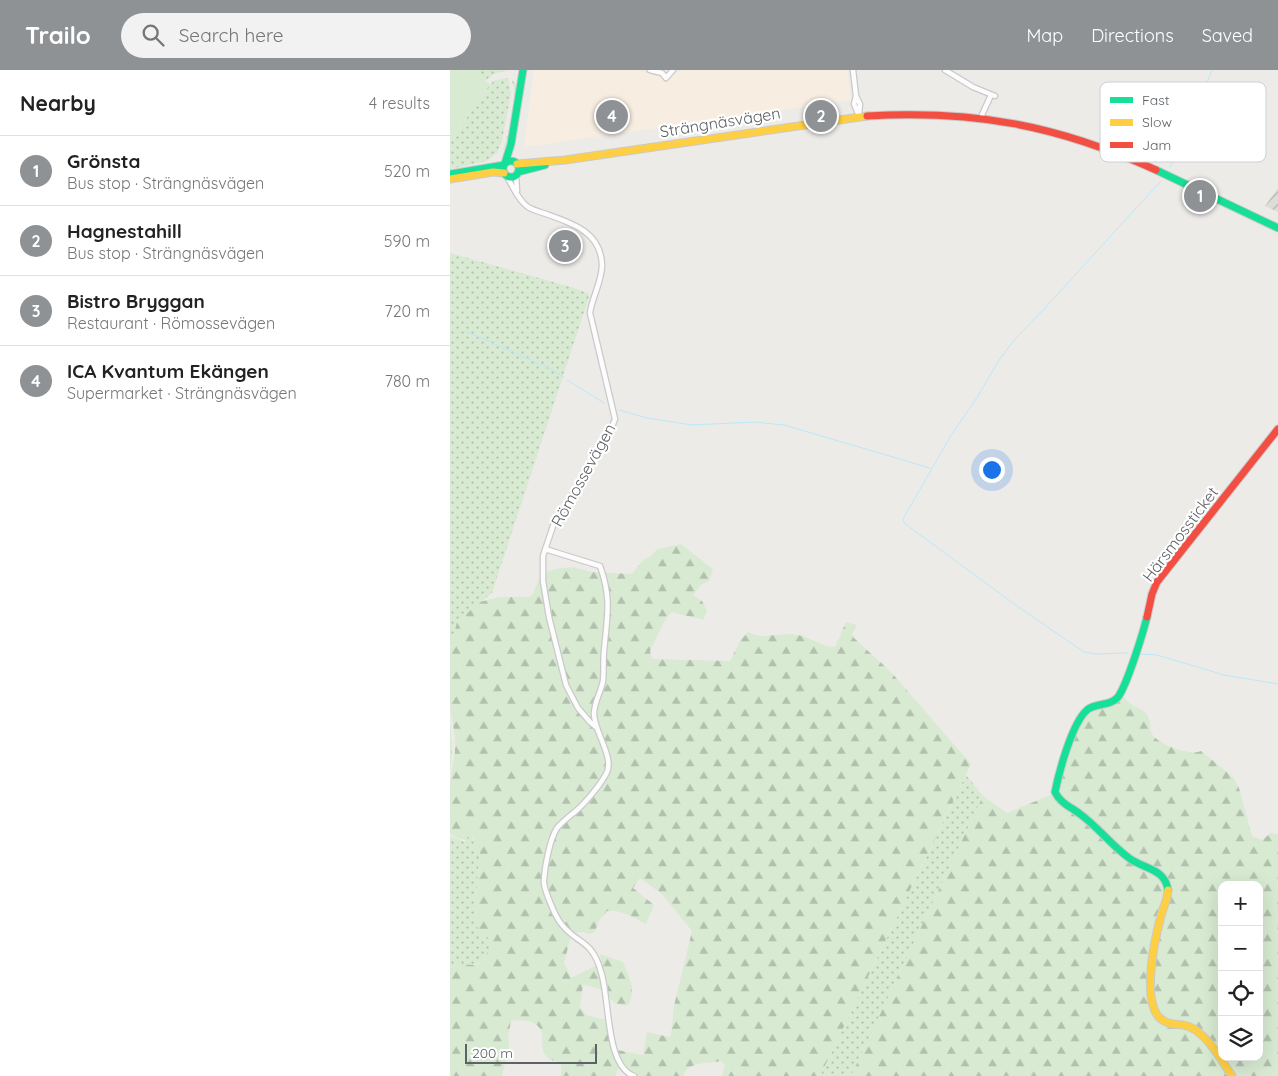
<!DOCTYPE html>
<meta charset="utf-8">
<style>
:root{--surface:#fff;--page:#f2f2f2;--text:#222;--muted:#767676;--line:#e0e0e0;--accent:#8f9294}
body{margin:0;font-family:Quicksand,sans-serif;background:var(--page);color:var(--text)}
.controls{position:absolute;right:15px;bottom:15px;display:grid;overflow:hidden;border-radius:10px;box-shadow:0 5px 20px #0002}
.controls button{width:45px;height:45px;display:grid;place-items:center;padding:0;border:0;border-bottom:1px solid var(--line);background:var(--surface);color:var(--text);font:25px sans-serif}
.scale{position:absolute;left:15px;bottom:12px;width:132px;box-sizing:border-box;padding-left:5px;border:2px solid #5d6266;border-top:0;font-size:14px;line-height:18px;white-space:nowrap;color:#5d6266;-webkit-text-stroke:4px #fff;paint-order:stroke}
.you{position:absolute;left:541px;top:399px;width:18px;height:18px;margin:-12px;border:4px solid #fff;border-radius:50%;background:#1a73e8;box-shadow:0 0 0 8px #1a73e833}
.badge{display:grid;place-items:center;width:32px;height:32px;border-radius:50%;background:var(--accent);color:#fff;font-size:16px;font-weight:700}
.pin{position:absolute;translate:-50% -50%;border:2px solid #fff;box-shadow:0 1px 5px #0006}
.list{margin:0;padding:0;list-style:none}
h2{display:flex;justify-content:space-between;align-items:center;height:65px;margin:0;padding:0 20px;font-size:21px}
h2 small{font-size:16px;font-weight:400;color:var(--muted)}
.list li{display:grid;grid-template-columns:32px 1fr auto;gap:15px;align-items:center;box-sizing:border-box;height:70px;padding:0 20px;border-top:1px solid var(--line)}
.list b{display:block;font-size:19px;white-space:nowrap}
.list p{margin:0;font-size:16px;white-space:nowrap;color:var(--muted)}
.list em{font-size:16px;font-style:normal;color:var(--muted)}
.icon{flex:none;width:28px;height:28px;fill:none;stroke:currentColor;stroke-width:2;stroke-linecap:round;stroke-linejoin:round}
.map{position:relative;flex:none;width:828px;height:1006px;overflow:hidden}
header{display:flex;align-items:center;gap:30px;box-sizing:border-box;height:70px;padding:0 25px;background:var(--accent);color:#fff}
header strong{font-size:24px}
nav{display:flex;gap:28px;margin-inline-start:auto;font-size:18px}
.search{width:350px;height:45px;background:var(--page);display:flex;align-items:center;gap:12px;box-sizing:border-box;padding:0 18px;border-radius:28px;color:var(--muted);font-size:19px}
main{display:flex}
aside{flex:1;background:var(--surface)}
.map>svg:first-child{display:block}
.commercial{fill:#f7eee1}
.industrial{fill:url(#industrial-furrows)}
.grass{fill:url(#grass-dots)}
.forest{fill:url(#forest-firs);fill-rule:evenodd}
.park{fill:#d8ead2}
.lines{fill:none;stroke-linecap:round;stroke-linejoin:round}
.stream{stroke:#bbe8f8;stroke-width:1}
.street-casing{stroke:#c9c9c9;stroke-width:7}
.fast-casing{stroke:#c9caca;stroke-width:9}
.slow-casing{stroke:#c9caca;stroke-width:9}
.jam-casing{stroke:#c9caca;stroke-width:9}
.street{stroke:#fcfcfc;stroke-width:4.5}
.fast{stroke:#16e098;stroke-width:7}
.slow{stroke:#ffcf43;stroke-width:7}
.jam{stroke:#f24e42;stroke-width:7}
.labels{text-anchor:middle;stroke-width:4.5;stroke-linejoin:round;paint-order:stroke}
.street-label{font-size:16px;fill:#5d6266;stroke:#fff}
.key{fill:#fff;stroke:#ced0d1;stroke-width:1}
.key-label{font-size:14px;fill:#5d6266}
</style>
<header>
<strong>Trailo</strong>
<div class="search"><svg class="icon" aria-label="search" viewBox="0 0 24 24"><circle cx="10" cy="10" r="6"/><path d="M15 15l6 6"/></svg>Search here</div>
<nav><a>Map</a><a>Directions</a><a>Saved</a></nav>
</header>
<main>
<aside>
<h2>Nearby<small>4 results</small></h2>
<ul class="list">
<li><span class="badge">1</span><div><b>Grönsta</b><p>Bus stop · Strängnäsvägen</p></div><em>520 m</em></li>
<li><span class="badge">2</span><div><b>Hagnestahill</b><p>Bus stop · Strängnäsvägen</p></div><em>590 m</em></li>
<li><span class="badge">3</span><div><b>Bistro Bryggan</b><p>Restaurant · Römossevägen</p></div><em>720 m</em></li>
<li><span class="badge">4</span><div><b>ICA Kvantum Ekängen</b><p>Supermarket · Strängnäsvägen</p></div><em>780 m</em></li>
</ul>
</aside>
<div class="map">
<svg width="828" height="1006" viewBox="0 0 828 1006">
<defs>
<pattern id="industrial-furrows" width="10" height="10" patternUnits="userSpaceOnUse" patternTransform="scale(1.25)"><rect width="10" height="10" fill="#dedcd9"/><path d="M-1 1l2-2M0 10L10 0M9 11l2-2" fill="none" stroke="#b7b6b4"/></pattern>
<pattern id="grass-dots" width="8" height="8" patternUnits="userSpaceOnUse" patternTransform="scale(1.25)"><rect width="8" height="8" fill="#d8ead2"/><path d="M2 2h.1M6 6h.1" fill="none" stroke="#b2c1ae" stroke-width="1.8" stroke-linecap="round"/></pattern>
<pattern id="forest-firs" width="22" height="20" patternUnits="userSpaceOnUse" patternTransform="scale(1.25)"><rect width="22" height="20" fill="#d8ead2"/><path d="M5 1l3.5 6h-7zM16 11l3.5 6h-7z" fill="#b2c1ae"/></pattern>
</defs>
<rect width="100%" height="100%" fill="#edebe8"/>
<path class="commercial" d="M84,0H185L205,5L238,0H397L401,30L74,77Z"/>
<path class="industrial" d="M828,118V142L815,136Z"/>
<path class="grass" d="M26,0H59L44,4L35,11L26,5Z
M58,8L61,23L52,71L47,83L37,91L0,99V72L40,14L45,10Z
M62,9L67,15L57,80H53C58,63 65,38 64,21C64,17 62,13 62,9Z
M0,183L121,217L138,223L139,227L42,523L7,552L0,579Z
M0,649L2,681L0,703Z
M516,705L533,726L401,1006H370Z
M19,764L23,766L24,776L30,782C29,796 22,854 30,863C33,865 38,867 40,869L42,873C34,889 36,894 17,895C11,895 6,895 0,894V766L15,772Z"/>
<path class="forest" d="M231,474L263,499L259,511L251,515L243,525L252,531L257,541L253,550C243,546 233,546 222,542L216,548L200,581L202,589L280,591L290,571L298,562C314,571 330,561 348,565C361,567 371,577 385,577L396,552L407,555L402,564L404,568L441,602L521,694L370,1006H272L275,995L271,991C258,994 238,991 233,1006H178L169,999L167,1000L166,1006H111V993C104,991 98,990 94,983C91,978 93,969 92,963C89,950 71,949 61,951L58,966L59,977L52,1006H0V894L27,895L33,891L42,873L40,869C38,867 33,865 30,863C22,854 29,796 30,782L24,776V766L19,764L16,770L10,769L0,764V711L5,681V666L0,638V579L7,552L30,532L49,527H79L83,524L89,509L98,501L111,498L123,497L142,502L182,504L193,490L201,486L207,479ZM190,808L212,824L242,861L224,936L221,966L219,967L197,962L193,985L162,979L157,950L136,945L130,937L133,914L149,919L155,923L146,893L145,896L121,908L114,893L120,870L125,863L133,862L139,864L145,862L148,852L157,841C170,839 185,848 196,854L204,835L183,818Z
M670,625C676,627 677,632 682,635C689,639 697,640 699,649C701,654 699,660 702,664C709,675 740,686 751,681L783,707L789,718L802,766L812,770L821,763L828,764V1006H784L746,960L721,953L707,943L700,915L716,832L717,810L686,793L608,725L606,720L632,646ZM772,815H809V987H772Z
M603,724L630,746L679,792L710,806L716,817L697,921L715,955C720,957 728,955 734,957C755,965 767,989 780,1006H401L533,726L557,743Z
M150,884L173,892C179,907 187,921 178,935C172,936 163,934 160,928C158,925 158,919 158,916C155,905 151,895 150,884Z"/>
<path class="park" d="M0,0H26V5L40,14L0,72Z"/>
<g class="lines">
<path class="stream" d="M720,97L730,81L762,0
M15,261L99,298L114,307
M117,310L154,333
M169,340L197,348L242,355L304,352L334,355L480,398
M678,583L646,584L634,582L567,536L454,453L453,449L500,367L528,326L549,290L565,269L594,239L711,111
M688,584L707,585L774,605L828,614"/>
<g class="street-casing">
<path id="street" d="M200,0L212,3L216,8L223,0
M403,0L406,26L404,34L409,46
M495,0L523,17L545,26
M406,26L410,34L409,44
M531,47L541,25
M56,105C62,115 68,130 78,137C83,140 90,142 96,144C122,153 151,162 152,195C152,212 142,227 140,243L165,349L158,367L103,456L93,486V511L99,547L116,615L128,638L140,652L146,657
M66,105L67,121
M95,479L150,496C162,529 157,547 154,581C153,591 154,601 153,611C151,622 144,632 144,644C144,661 164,687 157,702C152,713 136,732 127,740C120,746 113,751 107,758C100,769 95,795 94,809C93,815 96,821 98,827C103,840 108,853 119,862C125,868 134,872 140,879C145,885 149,894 151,902C160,928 155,996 184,1006"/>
</g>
<g class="fast-casing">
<path id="fast" d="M53 99a8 8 0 1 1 16 0a8 8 0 1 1-16 0Z
M55,93L61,74L73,0
M706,100L828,158
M68,102L95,95
M0,104L54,95
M697,547C693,563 677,615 668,627C660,637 646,632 637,640C622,653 609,702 605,722C610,733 621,737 630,744C648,757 661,775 679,788C693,799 715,798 718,820"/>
</g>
<g class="slow-casing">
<path id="slow" d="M67,94L115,90L417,46
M0,109L43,102L54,103
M718,820C718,829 713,837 711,846C705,868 689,938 714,951C722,956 732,953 740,957C759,966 771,990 782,1006"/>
</g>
<g class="jam-casing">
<path id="jam" d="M417,46C525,40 607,55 706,100
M697,547L702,524L707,512L828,359"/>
</g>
<use href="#street" class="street"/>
<use href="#fast" class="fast"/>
<use href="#slow" class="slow"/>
<use href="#jam" class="jam"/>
</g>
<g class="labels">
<g class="street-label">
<text transform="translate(270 52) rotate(-9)" y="6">Strängnäsvägen</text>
<text transform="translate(133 405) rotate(-61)" y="6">Römossevägen</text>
<text transform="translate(730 464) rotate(-53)" y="6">Härsmossticket</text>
</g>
</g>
<rect x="650" y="12" width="166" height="80" rx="8" class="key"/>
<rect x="660" y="27" width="23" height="6" fill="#16e098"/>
<rect x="660" y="49" width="23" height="7" fill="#ffcf43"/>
<rect x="660" y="72" width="23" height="6" fill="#f24e42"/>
<g class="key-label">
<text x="692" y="35">Fast</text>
<text x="692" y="57">Slow</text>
<text x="692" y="80">Jam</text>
</g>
</svg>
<div class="controls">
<button>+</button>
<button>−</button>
<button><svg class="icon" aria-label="locate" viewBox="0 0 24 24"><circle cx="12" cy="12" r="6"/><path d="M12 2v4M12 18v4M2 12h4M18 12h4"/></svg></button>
<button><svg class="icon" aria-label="layers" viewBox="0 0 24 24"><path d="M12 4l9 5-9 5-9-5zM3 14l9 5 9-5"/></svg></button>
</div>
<div class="scale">200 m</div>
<div class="you"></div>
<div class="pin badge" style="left:750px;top:126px">1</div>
<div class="pin badge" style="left:371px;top:46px">2</div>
<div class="pin badge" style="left:115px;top:176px">3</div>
<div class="pin badge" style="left:162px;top:46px">4</div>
</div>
</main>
